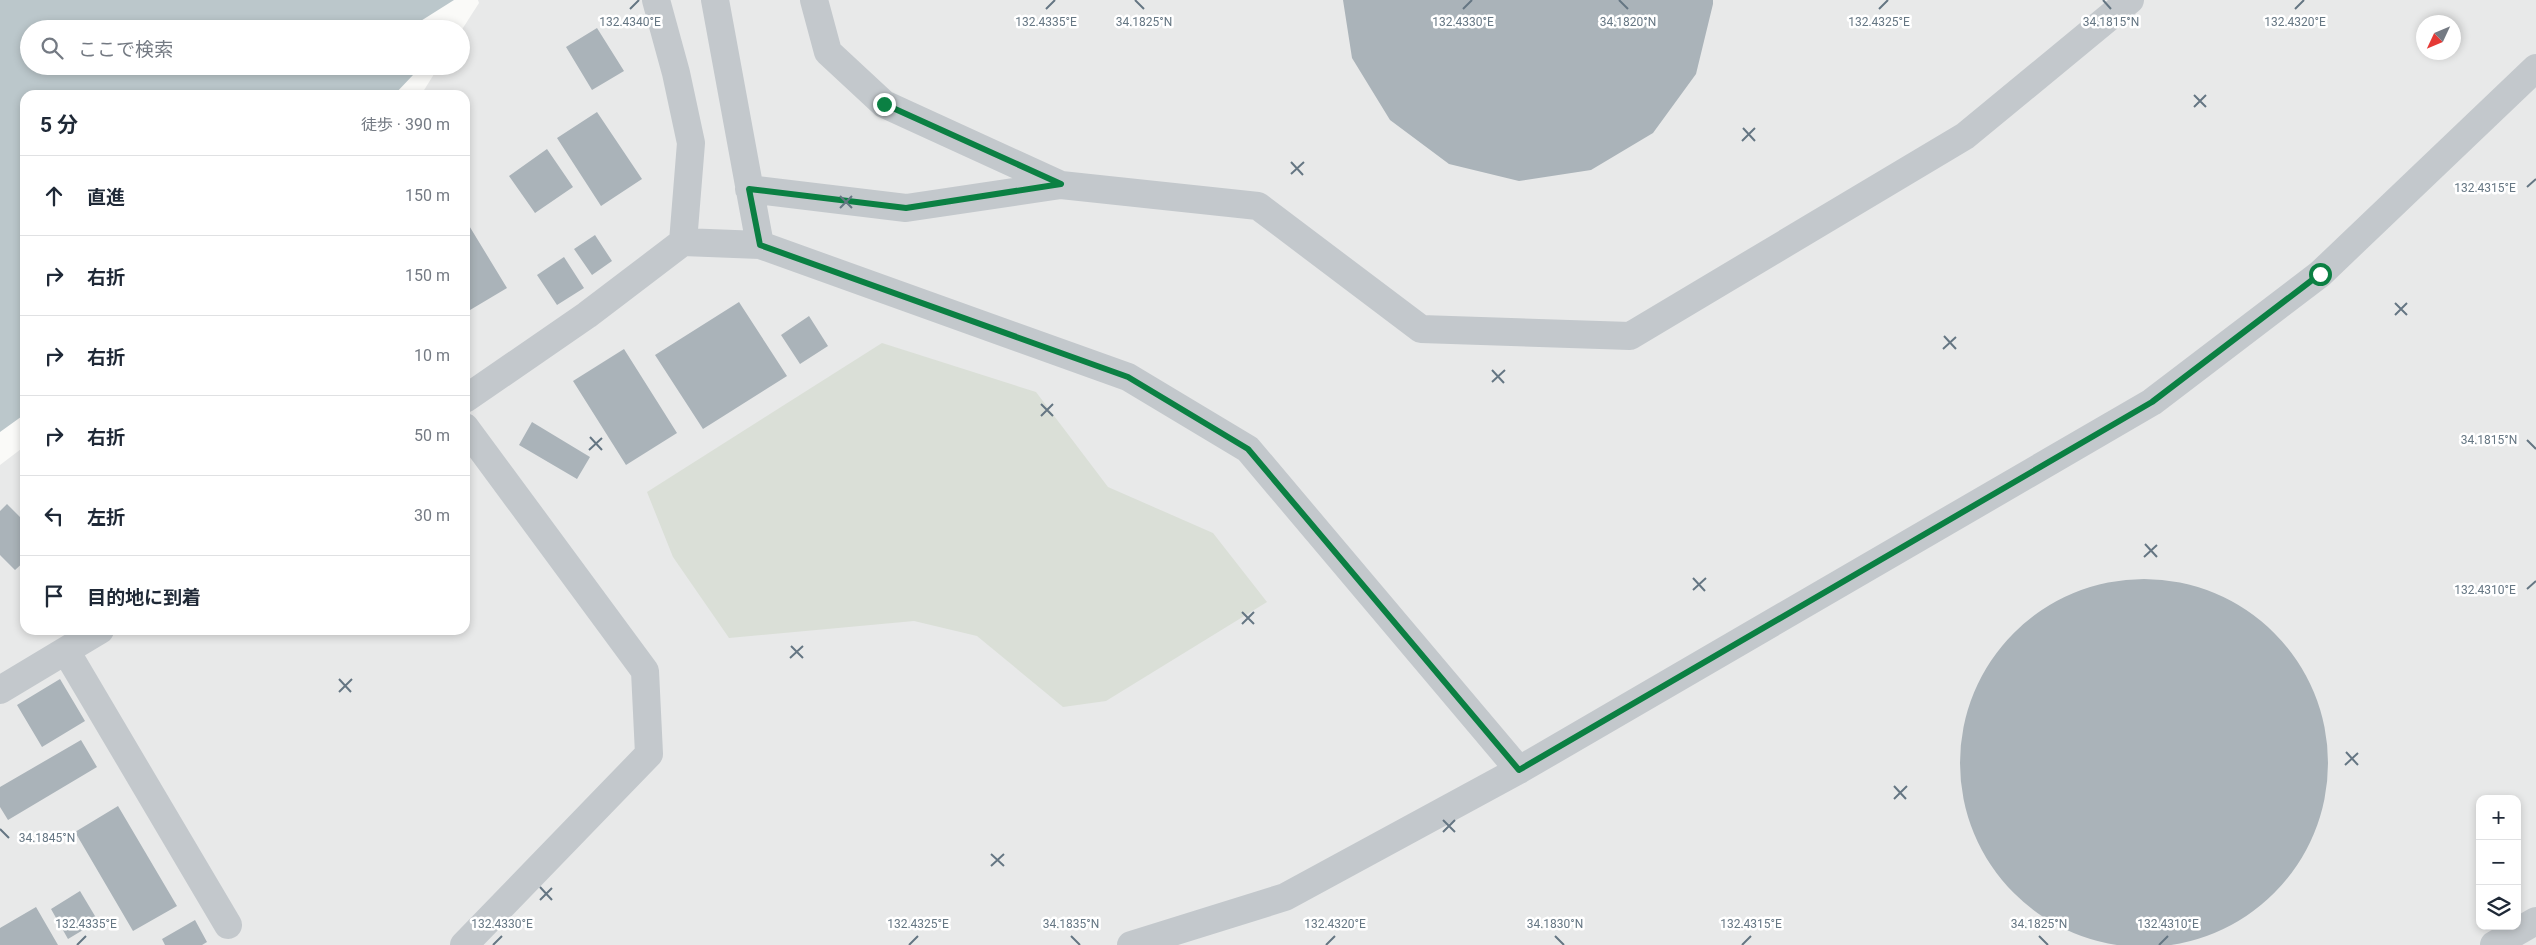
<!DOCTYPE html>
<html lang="ja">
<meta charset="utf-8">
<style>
:root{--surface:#fff;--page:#f2f2f3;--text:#1f2937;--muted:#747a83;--line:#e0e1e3}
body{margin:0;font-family:Roboto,"Noto Sans JP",sans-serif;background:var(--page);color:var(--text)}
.controls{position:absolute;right:15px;bottom:15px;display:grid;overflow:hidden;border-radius:10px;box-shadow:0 2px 8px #0003}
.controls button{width:45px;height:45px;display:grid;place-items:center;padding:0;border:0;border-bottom:1px solid var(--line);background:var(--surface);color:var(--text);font:25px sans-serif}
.compass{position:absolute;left:2416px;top:15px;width:45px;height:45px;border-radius:50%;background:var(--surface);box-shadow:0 2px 8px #0003;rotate:226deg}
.stop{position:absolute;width:15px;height:15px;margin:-11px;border:4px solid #0b8043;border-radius:50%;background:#fff}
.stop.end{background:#0b8043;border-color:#fff;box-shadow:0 1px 5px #0008}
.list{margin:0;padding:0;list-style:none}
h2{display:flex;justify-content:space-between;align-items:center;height:65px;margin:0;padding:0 20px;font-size:21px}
h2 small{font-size:16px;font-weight:400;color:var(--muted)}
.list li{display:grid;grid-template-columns:32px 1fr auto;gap:15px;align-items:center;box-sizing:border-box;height:80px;padding:0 20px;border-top:1px solid var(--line)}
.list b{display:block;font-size:19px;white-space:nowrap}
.list em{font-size:16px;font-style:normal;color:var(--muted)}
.icon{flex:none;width:28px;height:28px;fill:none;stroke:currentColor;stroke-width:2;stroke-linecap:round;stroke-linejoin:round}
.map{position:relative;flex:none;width:2536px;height:945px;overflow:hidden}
.search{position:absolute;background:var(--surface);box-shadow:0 2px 8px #0003;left:20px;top:20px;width:450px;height:55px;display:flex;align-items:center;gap:12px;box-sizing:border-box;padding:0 18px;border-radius:28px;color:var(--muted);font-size:19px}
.panel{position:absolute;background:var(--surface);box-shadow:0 2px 8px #0003;left:20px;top:90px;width:450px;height:545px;border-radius:15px}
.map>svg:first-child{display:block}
.built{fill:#e8e9e9;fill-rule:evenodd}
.green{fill:#dadfd7}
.water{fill:#bbc7cb}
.building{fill:#aab3b9}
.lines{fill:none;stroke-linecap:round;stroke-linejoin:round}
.minor{stroke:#c3c8cc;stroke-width:28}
.route{stroke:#0b8043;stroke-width:6}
.ticks{fill:none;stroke:#657683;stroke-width:2}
.ticks-label{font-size:12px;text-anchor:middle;fill:#657683;stroke:#fff;stroke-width:5;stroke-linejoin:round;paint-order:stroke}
</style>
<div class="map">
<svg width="2536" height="945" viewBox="0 0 2536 945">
<rect width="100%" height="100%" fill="#fafaf8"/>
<path class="built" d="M478,0H2536V945H0V465L25,446V630H465V95H421L439,66H461V31L479,3ZM2424,22H2454V52H2424ZM2480,799H2517V926H2480Z"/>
<path class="green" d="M882,343L1036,392L1108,487L1213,533L1267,602L1106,701L1063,707L977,636L914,621L729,638L673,557L647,492Z"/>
<path class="water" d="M0,0H454L408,29H29V66H411L413,75L394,95H25V414L0,432Z"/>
<path class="building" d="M1343,0H1713V4L1696,74L1653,133L1591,170L1519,181L1449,164L1390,120L1352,58Z
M597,28L624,71L592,90L566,47Z
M597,112L642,179L601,206L557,138Z
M547,149L573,187L535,213L509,176Z
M465,219L507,288L465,313Z
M595,235L612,261L592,275L574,249Z
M564,257L584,288L557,305L537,275Z
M739,302L787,376L703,429L655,355Z
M809,316L828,346L800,364L781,335Z
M624,349L677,433L626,465L573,381Z
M532,422L590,457L577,479L519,445Z
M7,504L25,522V561L15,570L0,555V511Z
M1960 763a184 184 0 1 1 368 0a184 184 0 1 1-368 0Z
M60,679L85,721L42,747L17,705Z
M81,740L97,767L8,820L0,807V787Z
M118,806L177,906L133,931L75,832Z
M80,891L98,921L68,939L51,909Z
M36,907L58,945H0V928Z
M195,920L207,942L202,945H165L162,939Z"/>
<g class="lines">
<path class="minor" d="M656,0L676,73L691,143L683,242
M715,0L760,245
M814,0L828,52L884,104L1061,185
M749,189L906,208L1061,185L1258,206L1421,329L1630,336L1965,136L2130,0
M465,399L587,315L683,242L760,245L1128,377L1248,449L1519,770
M66,651L228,925
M0,690L100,630
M464,945L649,754L645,671L465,427
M1131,945L1285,897L1519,770L2152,402L2320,274L2536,68
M2494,945L2536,921"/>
</g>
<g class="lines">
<path class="route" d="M884,104L1061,184L906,208L749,189L760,245L1128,377L1248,449L1519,770L2152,402L2320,274"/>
</g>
<path class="ticks" d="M1135,0L1144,9M1619,0L1628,9M2103,0L2111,9M630,9L639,0M1046,9L1055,0M1463,9L1472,0M1879,9L1888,0M2295,9L2304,0M2194,95L2206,107M2194,107L2206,95M1743,128L1755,141M1742,141L1755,128M1291,162L1303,175M1291,174L1304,162M2527,187L2536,179M840,196L852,208M840,208L852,196M2395,303L2407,315M2395,315L2407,303M1944,336L1956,349M1943,349L1956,337M1492,370L1504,383M1492,382L1505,370M1041,404L1053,416M1041,416L1053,404M590,437L602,450M2527,440L2536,449M589,450L602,438M2145,544L2157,557M2144,557L2157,545M1693,578L1705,591M2527,589L2536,581M1693,590L1706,578M1242,612L1254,624M1242,624L1254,612M791,646L803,658M790,658L803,646M339,679L351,692M339,692L352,679M2346,752L2358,765M2345,765L2358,753M1894,786L1906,799M1894,799L1907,786M1443,820L1455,832M0,829L9,838M1443,832L1455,820M991,854L1004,866M991,866L1004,854M540,887L552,900M540,900L552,888M1071,936L1080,945M1555,936L1564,945M2039,936L2048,945M77,945L86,936M493,945L502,936M909,945L918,936M1326,945L1335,936M1742,945L1751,936M2159,945L2168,936"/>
<g class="ticks-label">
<text x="630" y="26">132.4340°E</text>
<text x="1046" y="26">132.4335°E</text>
<text x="1463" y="26">132.4330°E</text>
<text x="1879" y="26">132.4325°E</text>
<text x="2295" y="26">132.4320°E</text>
<text x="1144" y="26">34.1825°N</text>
<text x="1628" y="26">34.1820°N</text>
<text x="2111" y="26">34.1815°N</text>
<text x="2485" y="192">132.4315°E</text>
<text x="2489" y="444">34.1815°N</text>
<text x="2485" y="594">132.4310°E</text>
<text x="47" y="842">34.1845°N</text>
<text x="1071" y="928">34.1835°N</text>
<text x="1555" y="928">34.1830°N</text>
<text x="2039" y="928">34.1825°N</text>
<text x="86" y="928">132.4335°E</text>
<text x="502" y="928">132.4330°E</text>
<text x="918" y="928">132.4325°E</text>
<text x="1335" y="928">132.4320°E</text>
<text x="1751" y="928">132.4315°E</text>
<text x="2168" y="928">132.4310°E</text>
</g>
</svg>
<div class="controls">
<button>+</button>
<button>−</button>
<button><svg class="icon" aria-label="layers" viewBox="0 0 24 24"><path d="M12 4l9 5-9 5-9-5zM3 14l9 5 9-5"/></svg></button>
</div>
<svg class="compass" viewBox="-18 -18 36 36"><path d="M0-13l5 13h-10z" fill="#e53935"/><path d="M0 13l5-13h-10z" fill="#747a83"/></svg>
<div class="stop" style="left:2320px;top:274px"></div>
<div class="stop end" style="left:884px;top:104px"></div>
<div class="search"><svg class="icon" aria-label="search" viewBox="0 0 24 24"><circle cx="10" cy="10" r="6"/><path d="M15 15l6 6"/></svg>ここで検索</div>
<section class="panel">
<h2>5 分<small>徒歩 · 390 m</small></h2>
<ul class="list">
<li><svg class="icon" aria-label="ahead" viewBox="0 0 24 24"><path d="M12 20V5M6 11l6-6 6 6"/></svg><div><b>直進</b></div><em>150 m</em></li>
<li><svg class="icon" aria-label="right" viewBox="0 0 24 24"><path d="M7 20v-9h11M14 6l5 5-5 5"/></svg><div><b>右折</b></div><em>150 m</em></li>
<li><svg class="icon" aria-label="right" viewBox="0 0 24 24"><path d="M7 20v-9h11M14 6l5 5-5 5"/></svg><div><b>右折</b></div><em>10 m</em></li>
<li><svg class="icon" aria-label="right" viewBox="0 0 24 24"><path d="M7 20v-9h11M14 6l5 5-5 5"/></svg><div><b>右折</b></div><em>50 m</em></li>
<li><svg class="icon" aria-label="left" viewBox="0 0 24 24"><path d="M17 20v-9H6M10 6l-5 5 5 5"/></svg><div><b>左折</b></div><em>30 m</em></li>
<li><svg class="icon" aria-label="arrive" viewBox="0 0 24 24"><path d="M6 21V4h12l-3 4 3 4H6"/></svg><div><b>目的地に到着</b></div></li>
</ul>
</section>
</div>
